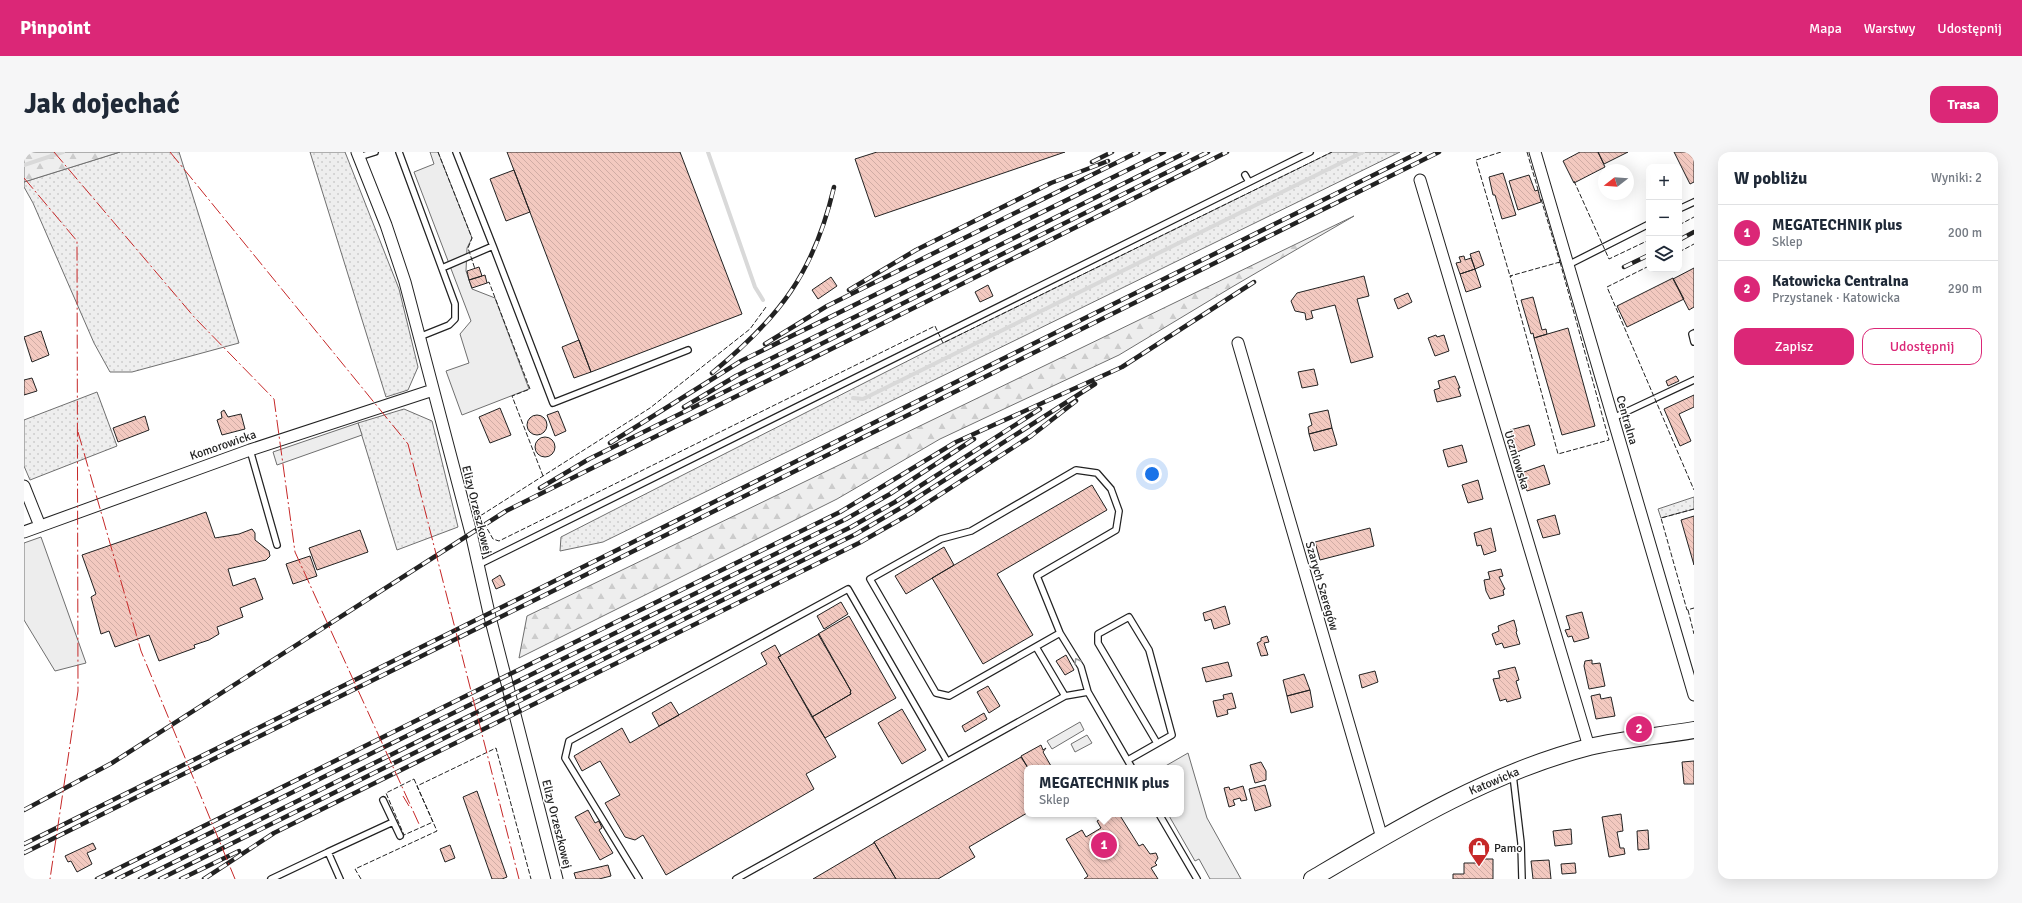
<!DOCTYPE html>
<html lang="pl">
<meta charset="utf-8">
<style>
:root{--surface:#fff;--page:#f6f6f7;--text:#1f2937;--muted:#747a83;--line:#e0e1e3;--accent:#db2777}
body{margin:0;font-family:Signika,sans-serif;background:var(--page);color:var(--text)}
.controls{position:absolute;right:12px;top:12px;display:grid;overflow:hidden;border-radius:8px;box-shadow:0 4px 16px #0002}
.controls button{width:36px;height:36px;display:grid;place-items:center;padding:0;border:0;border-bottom:1px solid var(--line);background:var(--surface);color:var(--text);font:20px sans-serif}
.compass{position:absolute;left:1574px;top:12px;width:36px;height:36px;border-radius:50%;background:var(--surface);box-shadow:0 4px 16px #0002;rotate:253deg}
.you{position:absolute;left:1128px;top:322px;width:14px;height:14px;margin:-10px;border:3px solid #fff;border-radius:50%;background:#1a73e8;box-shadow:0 0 0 6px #1a73e833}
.badge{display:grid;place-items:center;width:26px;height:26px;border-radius:50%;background:var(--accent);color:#fff;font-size:13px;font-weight:700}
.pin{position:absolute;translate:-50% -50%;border:2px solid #fff;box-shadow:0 1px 4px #0006}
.popup{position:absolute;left:1000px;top:613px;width:160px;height:52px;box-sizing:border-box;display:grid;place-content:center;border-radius:8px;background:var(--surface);filter:drop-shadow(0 1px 3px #0005);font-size:13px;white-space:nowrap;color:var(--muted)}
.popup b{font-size:15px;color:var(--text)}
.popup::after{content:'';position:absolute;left:50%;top:100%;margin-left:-8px;border:8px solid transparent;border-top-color:var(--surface)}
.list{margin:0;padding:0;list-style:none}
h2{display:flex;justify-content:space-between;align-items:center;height:52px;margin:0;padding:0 16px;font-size:17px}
h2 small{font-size:13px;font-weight:400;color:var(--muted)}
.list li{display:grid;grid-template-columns:26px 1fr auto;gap:12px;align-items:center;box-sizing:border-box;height:56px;padding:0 16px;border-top:1px solid var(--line)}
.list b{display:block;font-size:15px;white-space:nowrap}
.list p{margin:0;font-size:13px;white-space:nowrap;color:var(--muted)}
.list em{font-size:13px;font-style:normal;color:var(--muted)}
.actions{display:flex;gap:8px;padding:12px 16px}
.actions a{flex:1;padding:9px 0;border:1px solid var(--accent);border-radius:12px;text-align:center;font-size:14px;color:var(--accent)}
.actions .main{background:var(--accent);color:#fff}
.icon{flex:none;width:22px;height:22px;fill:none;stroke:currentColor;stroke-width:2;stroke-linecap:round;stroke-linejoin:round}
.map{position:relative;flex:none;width:1670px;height:727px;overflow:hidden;border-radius:12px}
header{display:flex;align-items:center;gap:24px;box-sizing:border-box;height:56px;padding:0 20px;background:var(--accent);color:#fff}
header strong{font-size:19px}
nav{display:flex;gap:22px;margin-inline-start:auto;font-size:14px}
.intro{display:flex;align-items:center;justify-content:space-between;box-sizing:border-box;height:96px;padding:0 24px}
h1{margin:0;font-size:28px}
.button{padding:10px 18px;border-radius:12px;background:var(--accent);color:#fff;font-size:14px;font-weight:700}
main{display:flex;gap:24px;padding:0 24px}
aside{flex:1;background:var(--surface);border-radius:12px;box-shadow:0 4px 16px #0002}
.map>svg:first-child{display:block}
.grass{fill:url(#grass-dots);stroke:#6f6f6f}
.forest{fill:url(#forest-firs);stroke:#6f6f6f}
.parking{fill:#ededed;stroke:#6f6f6f}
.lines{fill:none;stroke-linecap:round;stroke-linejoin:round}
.stream{stroke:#d9d9d9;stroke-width:4}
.building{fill:url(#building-back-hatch);stroke:#222}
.lane-casing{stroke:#222;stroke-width:8}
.street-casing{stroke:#222;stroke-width:13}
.secondary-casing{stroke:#222;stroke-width:18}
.lane{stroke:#fff;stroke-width:5.5}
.street{stroke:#fff;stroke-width:11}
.secondary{stroke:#fff;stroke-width:16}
.rail-casing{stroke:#222;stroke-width:4.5}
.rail{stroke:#fff;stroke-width:3;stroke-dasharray:9;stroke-linecap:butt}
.fence{stroke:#222;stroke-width:1;stroke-dasharray:5 2;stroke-linecap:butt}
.power{stroke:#c62828;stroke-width:1;stroke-dasharray:14 3 2 3;stroke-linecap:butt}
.oneway{stroke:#9c9c9c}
.labels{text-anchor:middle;stroke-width:3;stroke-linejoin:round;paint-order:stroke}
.street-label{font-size:12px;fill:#222;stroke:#fff}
.poi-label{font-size:12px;fill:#222;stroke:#fff;text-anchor:start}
</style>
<header>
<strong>Pinpoint</strong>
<nav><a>Mapa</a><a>Warstwy</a><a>Udostępnij</a></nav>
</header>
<div class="intro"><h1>Jak dojechać</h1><a class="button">Trasa</a></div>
<main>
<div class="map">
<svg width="1670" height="727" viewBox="0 0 1670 727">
<defs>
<pattern id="grass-dots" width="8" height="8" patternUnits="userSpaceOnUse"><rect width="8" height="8" fill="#eee"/><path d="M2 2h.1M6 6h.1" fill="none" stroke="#ccc" stroke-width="1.8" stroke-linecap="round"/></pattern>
<pattern id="forest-firs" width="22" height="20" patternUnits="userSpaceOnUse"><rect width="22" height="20" fill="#eee"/><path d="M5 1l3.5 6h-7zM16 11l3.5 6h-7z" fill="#ccc"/></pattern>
<pattern id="building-back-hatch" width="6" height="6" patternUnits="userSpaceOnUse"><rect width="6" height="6" fill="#f3c9c0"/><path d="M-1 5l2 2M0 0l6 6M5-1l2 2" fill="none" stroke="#d0aca5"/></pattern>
</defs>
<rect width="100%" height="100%" fill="#fff"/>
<path class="grass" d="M96,0H155L215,191L108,220H86L70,191L9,51L0,35V30Z
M286,0H321L375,137L394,215L384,238L362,245Z
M1308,0H1376L579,390L536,399L537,385L582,362L919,191Z
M73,240L93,294L6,328L0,314V268Z
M380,257L408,269L434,375L373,398L334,271Z
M1670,345V357L1637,366L1634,357Z"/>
<path class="forest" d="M0,0H96L0,30Z
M1330,64L1208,135L1095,203L916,287L813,347L495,506L503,464Z"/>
<path class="parking" d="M406,0H414L448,86L443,96L442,119L448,137L471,146L505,237L438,263L422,219L445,211L436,182L447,169L390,20L410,12Z
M334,271L338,283L253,313L249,300Z
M17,385L62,511L31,519L0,468V391Z
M1056,570L1060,578L1028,597L1023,589Z
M1063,583L1068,591L1051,600L1047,592Z
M1164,601L1183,666L1217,727H1186L1175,707L1171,709L1144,662H1157V616H1138Z"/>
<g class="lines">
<path class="stream" d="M684,0L731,135L739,148
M0,13L39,0
M829,246L839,247L1339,0"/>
</g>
<path class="building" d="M483,0H656L718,162L567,220Z
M853,0H1041L851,65L831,7Z
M1556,0H1574L1581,15L1550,31L1539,9Z
M1574,0H1604L1580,12Z
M1650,0H1670V30L1666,32Z
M490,18L506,60L482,69L466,27Z
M1479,21L1492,63L1478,67L1471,43H1469L1465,25Z
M1505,23L1511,39L1514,38L1517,50L1494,58L1485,29Z
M1455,99L1460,113L1451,117L1446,102Z
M1440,104L1441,108L1447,106L1451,117L1436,122L1432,111L1437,110L1435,105Z
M455,115L458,124L445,128L443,119Z
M1670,116V155L1665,158L1649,127Z
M1451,117L1457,135L1442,140L1436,122Z
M461,123L463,131L448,136L445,128Z
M1340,124L1345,144L1333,147L1349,205L1327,211L1311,153L1287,159L1289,166L1282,168L1281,161L1271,159L1267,149L1273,141Z
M807,125L813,134L794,147L788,138Z
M1649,126L1660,147L1603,175L1593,154Z
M964,133L969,144L956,150L951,140Z
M1384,141L1388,150L1374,157L1370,147Z
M1509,145L1518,178L1522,177L1523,182L1510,186L1509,181L1507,182L1497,148Z
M1544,176L1571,274L1538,283L1510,186Z
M17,179L25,203L8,210L0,185Z
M1412,183L1413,185L1420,183L1425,199L1411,204L1404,186Z
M555,188L567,220L550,226L538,195Z
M1290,217L1294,233L1278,236L1274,220Z
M1431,224L1436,236H1434L1437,244L1413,250L1410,238L1416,236L1414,229Z
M1652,224L1655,229L1644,234L1642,229Z
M8,226L13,239L0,243V228Z
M1670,243V255L1655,262L1667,289L1656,294L1640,257Z
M476,256L487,283L466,291L455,265Z
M200,258L204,265L217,262L221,277L198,283L193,268L198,266L197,260Z
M1304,258L1308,276L1285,282L1284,275L1288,273L1285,262Z
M534,259L542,279L531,284L523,263Z
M503 273a10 10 0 1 1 20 0a10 10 0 1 1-20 0Z
M121,264L125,278L94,290L89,276Z
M1505,273L1511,293L1493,300L1491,294H1487L1486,290L1490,288L1486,278Z
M1308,276L1313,293L1290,299L1285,282Z
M511 295a10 10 0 1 1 20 0a10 10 0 1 1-20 0Z
M1438,293L1443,310L1424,315L1419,298Z
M1520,313L1526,332L1503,339L1497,321Z
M1454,328L1459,347L1444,351L1438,333Z
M1068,333L1083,358L973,422L1009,483L959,512L908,426Z
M182,360L191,386L215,382L228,377L231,381V388L245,399L246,404L242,408L204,417L209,434L231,426L239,447L216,456L219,465L193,475L195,482L185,488L170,493L171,496L135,509L125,483L91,495L85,479L77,482L67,445L72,442L58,403Z
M1531,363L1536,382L1519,386L1513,368Z
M1670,364V413L1657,368Z
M1346,376L1350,394L1296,408L1291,390Z
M1467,376L1472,399L1460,403L1457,393L1453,394L1450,381Z
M336,378L344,400L293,418L285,396Z
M920,395L930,413L882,442L871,424Z
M286,404L293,424L269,432L262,412Z
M1477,417L1479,424L1475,425L1481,437L1479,438L1480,443L1466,447L1462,439L1460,428L1466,427L1464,420Z
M476,423L481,433L472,437L468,428Z
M817,450L824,462L800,477L793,464Z
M1201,454L1206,472L1190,477L1187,467L1181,469L1179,461Z
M1558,460L1565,486L1550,490L1548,484L1544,485L1541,478L1546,477L1542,464Z
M825,464L872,546L801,586L788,565L827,542L826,540L827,539L794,482Z
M1490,468L1493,479L1492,480L1496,492L1480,496L1478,491L1472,493L1468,482L1475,479L1474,474Z
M795,482L827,539L826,540L827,542L788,565L754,505Z
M1243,484L1245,490L1240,491L1244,503L1237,504L1233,491L1237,489V486Z
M751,493L757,504L754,505L812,605L782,622L790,637L642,723L619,683L611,688L601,685L581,651L596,643L576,609L558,619L550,604L598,576L606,591L743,512L737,501Z
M1042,503L1050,518L1041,523L1032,509Z
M1568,508V512L1576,511L1581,534L1565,537L1560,514L1561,509Z
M1204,510L1208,524L1182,530L1178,516Z
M1491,515L1495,528L1492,529L1497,546L1483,550L1482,547L1476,549L1469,527L1476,526L1474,519Z
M1351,519L1354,530L1338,536L1335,523Z
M1280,522L1286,538L1263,544L1259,528Z
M964,534L976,554L965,561L953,540Z
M1286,538L1289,555L1267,561L1263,544Z
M1208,541L1212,556L1203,558L1204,562L1193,565L1189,549L1200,547L1199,543Z
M1576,542L1577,547L1587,545L1591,564L1572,567L1567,544Z
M647,550L655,563L635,574L628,561Z
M878,557L902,598L878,612L854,571Z
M960,561L963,567L941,580L938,574Z
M1017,593L1019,598L1022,596L1019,600L1027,614H1029L1025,616H1004L997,604Z
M997,605L1004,616L1003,661L945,695L951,705L914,727H872L850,690Z
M1670,609V632H1660L1658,610Z
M1237,610L1242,619V628L1231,631L1226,613Z
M1241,633L1247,654L1231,659L1225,637Z
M1219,634L1223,648L1217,649L1216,646L1209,648L1211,653L1205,655L1200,636L1205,635L1206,638Z
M453,639L483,725L478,727H468L439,645Z
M564,658L571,671L575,669L578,676L575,678L589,701L576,708L551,665Z
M1085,662H1095L1115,694L1119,692L1126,702L1132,701L1134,706L1131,711L1133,713L1127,716L1134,727H1060L1064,724L1042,687L1058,678L1062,685L1077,676L1073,669Z
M1597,662L1599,679L1593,680L1596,696H1600L1601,702L1585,705L1578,665Z
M1547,677L1548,692L1531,694L1529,679Z
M1624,678L1625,697L1614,698L1613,679Z
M850,690L872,727H789L850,691Z
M69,691L72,697L63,701L68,712L53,720L47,709L44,710L41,704Z
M426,693L431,706L421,710L416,697Z
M1453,707H1469V727H1429V722H1440V711H1453Z
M1525,708L1527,727H1509L1507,709Z
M1551,711L1552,721L1538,722L1537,712Z
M584,713L587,724L575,727H552L550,721Z"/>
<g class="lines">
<g class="lane-casing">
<path id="lane" d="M375,0L431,152V167L425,173L395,185
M335,5L351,0
M1221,23L1225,30
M1655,57L1670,50
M469,94L529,251L664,198
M1544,113L1625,72
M418,116L469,94L432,0
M1670,181L1668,182L1670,190
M1589,266L1670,228
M226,298L253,393
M1052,318L1073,321L1087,337L1095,359L1092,378L1013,424L1036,481L925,544L912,541L846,427L917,387L947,379Z
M454,413L1286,0
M1036,481L1057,515L1064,540
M1012,495L1041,544
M1104,608L1148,583L1125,498L1105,465L1074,482V491L1133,591
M1489,623L1497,691L1498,727
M359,648L376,684
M1135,662L1173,727
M304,700L369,670
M247,727L304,700L316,727
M615,727L541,606L545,589L824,437L923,609
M712,727L1041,544L1064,540L1108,616"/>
</g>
<g class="street-casing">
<path id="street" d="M333,0L362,73L381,130L447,381L465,461L533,727
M1511,0L1670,543
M1396,28L1565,595
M1214,191L1358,686
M0,334L16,374
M0,380L226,298L409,238"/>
</g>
<g class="secondary-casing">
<path id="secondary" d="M1288,727C1376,675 1465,621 1565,595C1599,587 1635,584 1670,578"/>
</g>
<use href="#lane" class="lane"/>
<use href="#street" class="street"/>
<use href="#secondary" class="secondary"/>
<g class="rail-casing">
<path id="rail" d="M1068,10L1088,0
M1655,88L1670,80
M1600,115L1625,103
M825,138L892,98L1027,31L1084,9
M741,192L803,154L1114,0
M688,221C755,166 790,121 810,35
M660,255L712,224L1163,0
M586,291L717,209L1140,0
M516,336L565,307L1184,0
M0,658L88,611L482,359L1203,0
M0,692L1396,0
M0,701L1415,0
M73,727L482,524L816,360L932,290L1098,215L1230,130
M93,727L822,367L866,342L950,287
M116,727L827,375L871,350L1016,257
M136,727L832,382L880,354L1071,232
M157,727L215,699
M180,727L250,681L835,391L886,362L1007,284L1052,249"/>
</g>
<use href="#rail" class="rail"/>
<path class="fence" d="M414,0L448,86L444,96L451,117
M1477,0L1452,8L1486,124H1488
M1503,0L1515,41
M1550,29L1585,107L1625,88
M1517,47L1536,110L1534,111
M1655,73L1670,65
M1655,100L1670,92
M1536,110L1585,288L1534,302L1486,124Z
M1625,114L1583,135L1670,338
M463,131L465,130L506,237L488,244L519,324
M742,155L726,177L626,256L456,364L469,387L475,389L911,174L919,191L1308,0
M1670,357L1637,366L1663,458L1670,456
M1664,458L1670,482
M390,627L409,670L380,683L362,641Z
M337,727L331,717L413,679L393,634L472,596L507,727"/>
<path class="power" d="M30,0L171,166L250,247L271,400L395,672
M146,0L384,292L495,727
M0,26L53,89L54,539L26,727
M54,280L117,499L211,727
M379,644L385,654"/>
</g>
<defs><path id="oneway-chevron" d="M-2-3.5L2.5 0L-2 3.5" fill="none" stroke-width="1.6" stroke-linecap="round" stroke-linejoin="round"/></defs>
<use class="oneway" href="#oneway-chevron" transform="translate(1053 509) rotate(-120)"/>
<defs>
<g id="shop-pin" transform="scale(1.15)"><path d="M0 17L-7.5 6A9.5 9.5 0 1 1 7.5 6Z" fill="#c62828" stroke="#fff"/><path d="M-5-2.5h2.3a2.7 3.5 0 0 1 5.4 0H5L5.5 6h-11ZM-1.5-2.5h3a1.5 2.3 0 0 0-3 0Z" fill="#fff"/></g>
</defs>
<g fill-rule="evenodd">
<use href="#shop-pin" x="1455" y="696"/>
</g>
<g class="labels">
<g class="street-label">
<text transform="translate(1603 268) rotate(74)" y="4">Centralna</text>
<text transform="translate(199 293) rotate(-19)" y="4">Komorowicka</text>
<text transform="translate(1493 308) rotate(73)" y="4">Uczniowska</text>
<text transform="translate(453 358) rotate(76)" y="4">Elizy Orzeszkowej</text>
<text transform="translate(1298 434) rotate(74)" y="4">Szarych Szeregów</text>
<text transform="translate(1470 629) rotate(-23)" y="4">Katowicka</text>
<text transform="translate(533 672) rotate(76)" y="4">Elizy Orzeszkowej</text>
</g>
<g class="poi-label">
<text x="1470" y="700">Pamo</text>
</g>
</g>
</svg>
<div class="controls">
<button>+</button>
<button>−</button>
<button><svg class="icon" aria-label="layers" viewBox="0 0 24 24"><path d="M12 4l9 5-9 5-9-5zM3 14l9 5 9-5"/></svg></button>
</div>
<svg class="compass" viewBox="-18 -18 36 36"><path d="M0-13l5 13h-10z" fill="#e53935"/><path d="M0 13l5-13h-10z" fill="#747a83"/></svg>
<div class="you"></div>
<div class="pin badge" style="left:1080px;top:693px">1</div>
<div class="popup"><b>MEGATECHNIK plus</b>Sklep</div>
<div class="pin badge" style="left:1615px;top:577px">2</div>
</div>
<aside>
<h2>W pobliżu<small>Wyniki: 2</small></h2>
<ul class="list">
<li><span class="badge">1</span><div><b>MEGATECHNIK plus</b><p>Sklep</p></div><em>200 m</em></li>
<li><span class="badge">2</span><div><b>Katowicka Centralna</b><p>Przystanek · Katowicka</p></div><em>290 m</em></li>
</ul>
<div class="actions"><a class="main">Zapisz</a><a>Udostępnij</a></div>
</aside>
</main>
